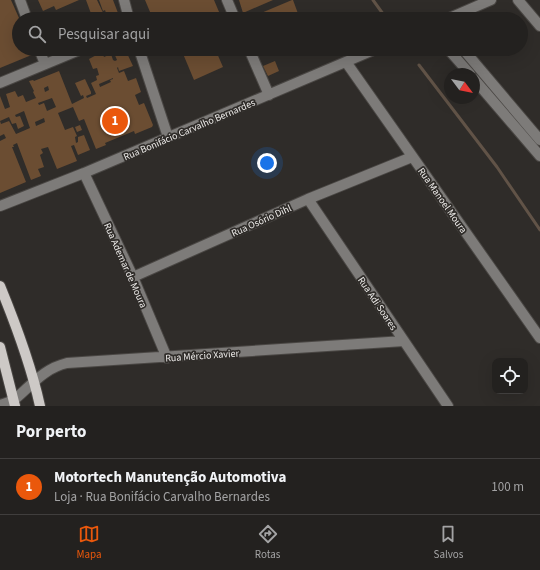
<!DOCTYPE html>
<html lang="pt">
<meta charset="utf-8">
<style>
:root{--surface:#23211f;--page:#2b2928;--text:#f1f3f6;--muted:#a3a3a4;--line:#403e3d;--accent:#ea580c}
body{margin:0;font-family:"Source Sans 3",sans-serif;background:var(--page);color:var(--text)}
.controls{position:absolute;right:12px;bottom:12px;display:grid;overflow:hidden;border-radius:8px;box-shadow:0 4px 16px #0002}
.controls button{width:36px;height:36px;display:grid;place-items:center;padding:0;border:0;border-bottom:1px solid var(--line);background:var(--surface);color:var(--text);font:20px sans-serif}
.compass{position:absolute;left:444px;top:68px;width:36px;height:36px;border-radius:50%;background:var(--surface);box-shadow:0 4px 16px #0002;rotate:122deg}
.you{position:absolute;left:267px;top:163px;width:14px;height:14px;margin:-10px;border:3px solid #fff;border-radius:50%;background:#1a73e8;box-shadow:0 0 0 6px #1a73e833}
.badge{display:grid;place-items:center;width:26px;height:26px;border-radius:50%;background:var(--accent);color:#fff;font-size:13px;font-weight:700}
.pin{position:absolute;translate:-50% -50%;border:2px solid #fff;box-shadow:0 1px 4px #0006}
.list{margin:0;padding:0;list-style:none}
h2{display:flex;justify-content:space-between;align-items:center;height:52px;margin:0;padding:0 16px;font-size:17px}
h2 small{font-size:13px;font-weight:400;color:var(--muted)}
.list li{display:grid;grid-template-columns:26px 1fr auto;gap:12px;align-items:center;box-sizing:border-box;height:56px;padding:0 16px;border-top:1px solid var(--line)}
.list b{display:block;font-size:15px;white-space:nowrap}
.list p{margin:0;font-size:13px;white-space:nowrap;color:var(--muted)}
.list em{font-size:13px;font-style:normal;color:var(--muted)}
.icon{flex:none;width:22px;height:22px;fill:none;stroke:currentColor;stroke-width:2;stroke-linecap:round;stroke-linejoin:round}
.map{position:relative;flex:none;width:540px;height:406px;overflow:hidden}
.search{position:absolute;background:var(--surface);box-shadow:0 4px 16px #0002;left:12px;right:12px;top:12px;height:44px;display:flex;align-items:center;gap:10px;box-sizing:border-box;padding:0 14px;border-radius:22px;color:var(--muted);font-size:15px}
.sheet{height:108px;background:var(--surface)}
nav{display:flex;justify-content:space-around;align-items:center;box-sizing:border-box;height:56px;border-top:1px solid var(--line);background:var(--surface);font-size:11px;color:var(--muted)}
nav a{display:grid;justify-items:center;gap:2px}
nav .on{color:var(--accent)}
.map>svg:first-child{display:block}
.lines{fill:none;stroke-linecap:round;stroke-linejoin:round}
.stream{stroke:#615347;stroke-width:3}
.building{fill:#6b4d32;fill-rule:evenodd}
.minor-casing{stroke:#4a4744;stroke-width:12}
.major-casing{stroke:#4a4744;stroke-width:12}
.minor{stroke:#7d7b79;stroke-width:10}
.major{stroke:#cdc9c6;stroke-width:10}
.labels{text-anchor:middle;stroke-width:3.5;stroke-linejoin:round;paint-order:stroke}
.street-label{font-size:10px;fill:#eeecea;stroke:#2f2c29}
</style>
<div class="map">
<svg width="540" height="406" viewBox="0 0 540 406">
<rect width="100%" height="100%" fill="#2f2c29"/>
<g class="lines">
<path class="stream" d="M373,0L386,18
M419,65L497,167L540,230"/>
</g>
<path class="building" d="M0,0H11L19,18V35L17,36L19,40L18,42H19V49H32L34,54L0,68Z
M38,0H79L56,10L54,6L43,11Z
M86,0H97L106,19H93Z
M99,0H113L118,13L107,16L105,10L103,11Z
M145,0H214L222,19H153Z
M239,0H273L243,13Z
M293,0L300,19H247L292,0Z
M90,13L92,19H83L82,17Z
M122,49H125L133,66L119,71L118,67L117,68L119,73L124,71L128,81L136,78L141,92L135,95L139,105L144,103L153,125L152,127L135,134L134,131L105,143L106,145L96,149L84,119L79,121L73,107L58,113L65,130L73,127L77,136L75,137L76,143L78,142V137L84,135L90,150L78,155L74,145L71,146L77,161L57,169L48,147L41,149L43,153L40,155L44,167L38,169L41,176L31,180L17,143L13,145L14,147H12L26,182L0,193V141L6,138L4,134L0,136V96L5,109L10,107L6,94L15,91L18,97L23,95L26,102L36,98L33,92L34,91L29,81L33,80L34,81L59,71L72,104L84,98L83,95L81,96L75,83L85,79L91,92V94L86,96L87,98L96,94L91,83L97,80L96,76L99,75L97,68L93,69L89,59L102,52L104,57L111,54L113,60L115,61L117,60L114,53ZM113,78V79L110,80L111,82L100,87L99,84ZM48,86L49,90L45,92L44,88ZM52,98L56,107L47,111L44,103L39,105L38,103ZM24,111L30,128L16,134L9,121L1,124L0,121L9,117L12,124L16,123L18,129L24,126L20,116L16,117L15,115ZM44,118L45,122L36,126L35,122Z
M181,49H222L216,51L223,67L194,80Z
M275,61L279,71L268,76L263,66Z
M80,125L82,130L77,132L75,127Z"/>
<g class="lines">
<g class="minor-casing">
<path id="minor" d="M20,0L27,19
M124,0L129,19
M227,0L235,19
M518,0L540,26
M447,19L491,0
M39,49L45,64
M139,49L168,137
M249,49L269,95
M448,49L470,74
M463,49L540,140
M346,62L540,338
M474,79L540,156
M0,83L82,49
M84,173L133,277L167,358
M308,199L448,406
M0,206L84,173L376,49
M133,277L308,199L412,157
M0,405C5,403 11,402 15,399C33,384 43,369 67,363L404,341"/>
</g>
<g class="major-casing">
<path id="major" d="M0,286C16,325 31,365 40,406
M0,347L15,406"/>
</g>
<use href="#minor" class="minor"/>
<use href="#major" class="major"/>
</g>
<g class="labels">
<g class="street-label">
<text transform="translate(189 129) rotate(-23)" y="4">Rua Bonifácio Carvalho Bernardes</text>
<text transform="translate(443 200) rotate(55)" y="4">Rua Manoel Moura</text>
<text transform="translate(261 220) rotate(-24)" y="4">Rua Osório Dihl</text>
<text transform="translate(126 265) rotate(66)" y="4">Rua Ademar de Moura</text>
<text transform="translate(378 303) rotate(56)" y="4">Rua Adi Soares</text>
<text transform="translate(202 355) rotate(-4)" y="4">Rua Mércio Xavier</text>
</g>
</g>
</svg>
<div class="controls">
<button><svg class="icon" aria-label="locate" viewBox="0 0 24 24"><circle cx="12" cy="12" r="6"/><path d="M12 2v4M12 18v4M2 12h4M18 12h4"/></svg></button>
</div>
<svg class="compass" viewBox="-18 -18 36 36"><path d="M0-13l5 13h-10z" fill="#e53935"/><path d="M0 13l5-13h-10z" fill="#a3a3a4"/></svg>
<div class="you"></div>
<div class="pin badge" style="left:115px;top:121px">1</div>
<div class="search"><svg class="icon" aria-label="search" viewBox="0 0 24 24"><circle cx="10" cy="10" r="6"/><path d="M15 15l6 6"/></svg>Pesquisar aqui</div>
</div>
<section class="sheet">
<h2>Por perto<small></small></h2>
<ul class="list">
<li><span class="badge">1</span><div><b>Motortech Manutenção Automotiva</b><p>Loja · Rua Bonifácio Carvalho Bernardes</p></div><em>100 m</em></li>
</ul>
</section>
<nav>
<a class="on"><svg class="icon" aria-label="map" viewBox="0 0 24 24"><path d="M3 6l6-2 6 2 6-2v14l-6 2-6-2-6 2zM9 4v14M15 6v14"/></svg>Mapa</a>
<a><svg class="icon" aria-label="directions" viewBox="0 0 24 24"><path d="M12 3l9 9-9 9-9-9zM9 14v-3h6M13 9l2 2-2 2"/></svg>Rotas</a>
<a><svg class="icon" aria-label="saved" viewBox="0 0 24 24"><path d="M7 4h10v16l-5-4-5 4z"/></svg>Salvos</a>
</nav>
